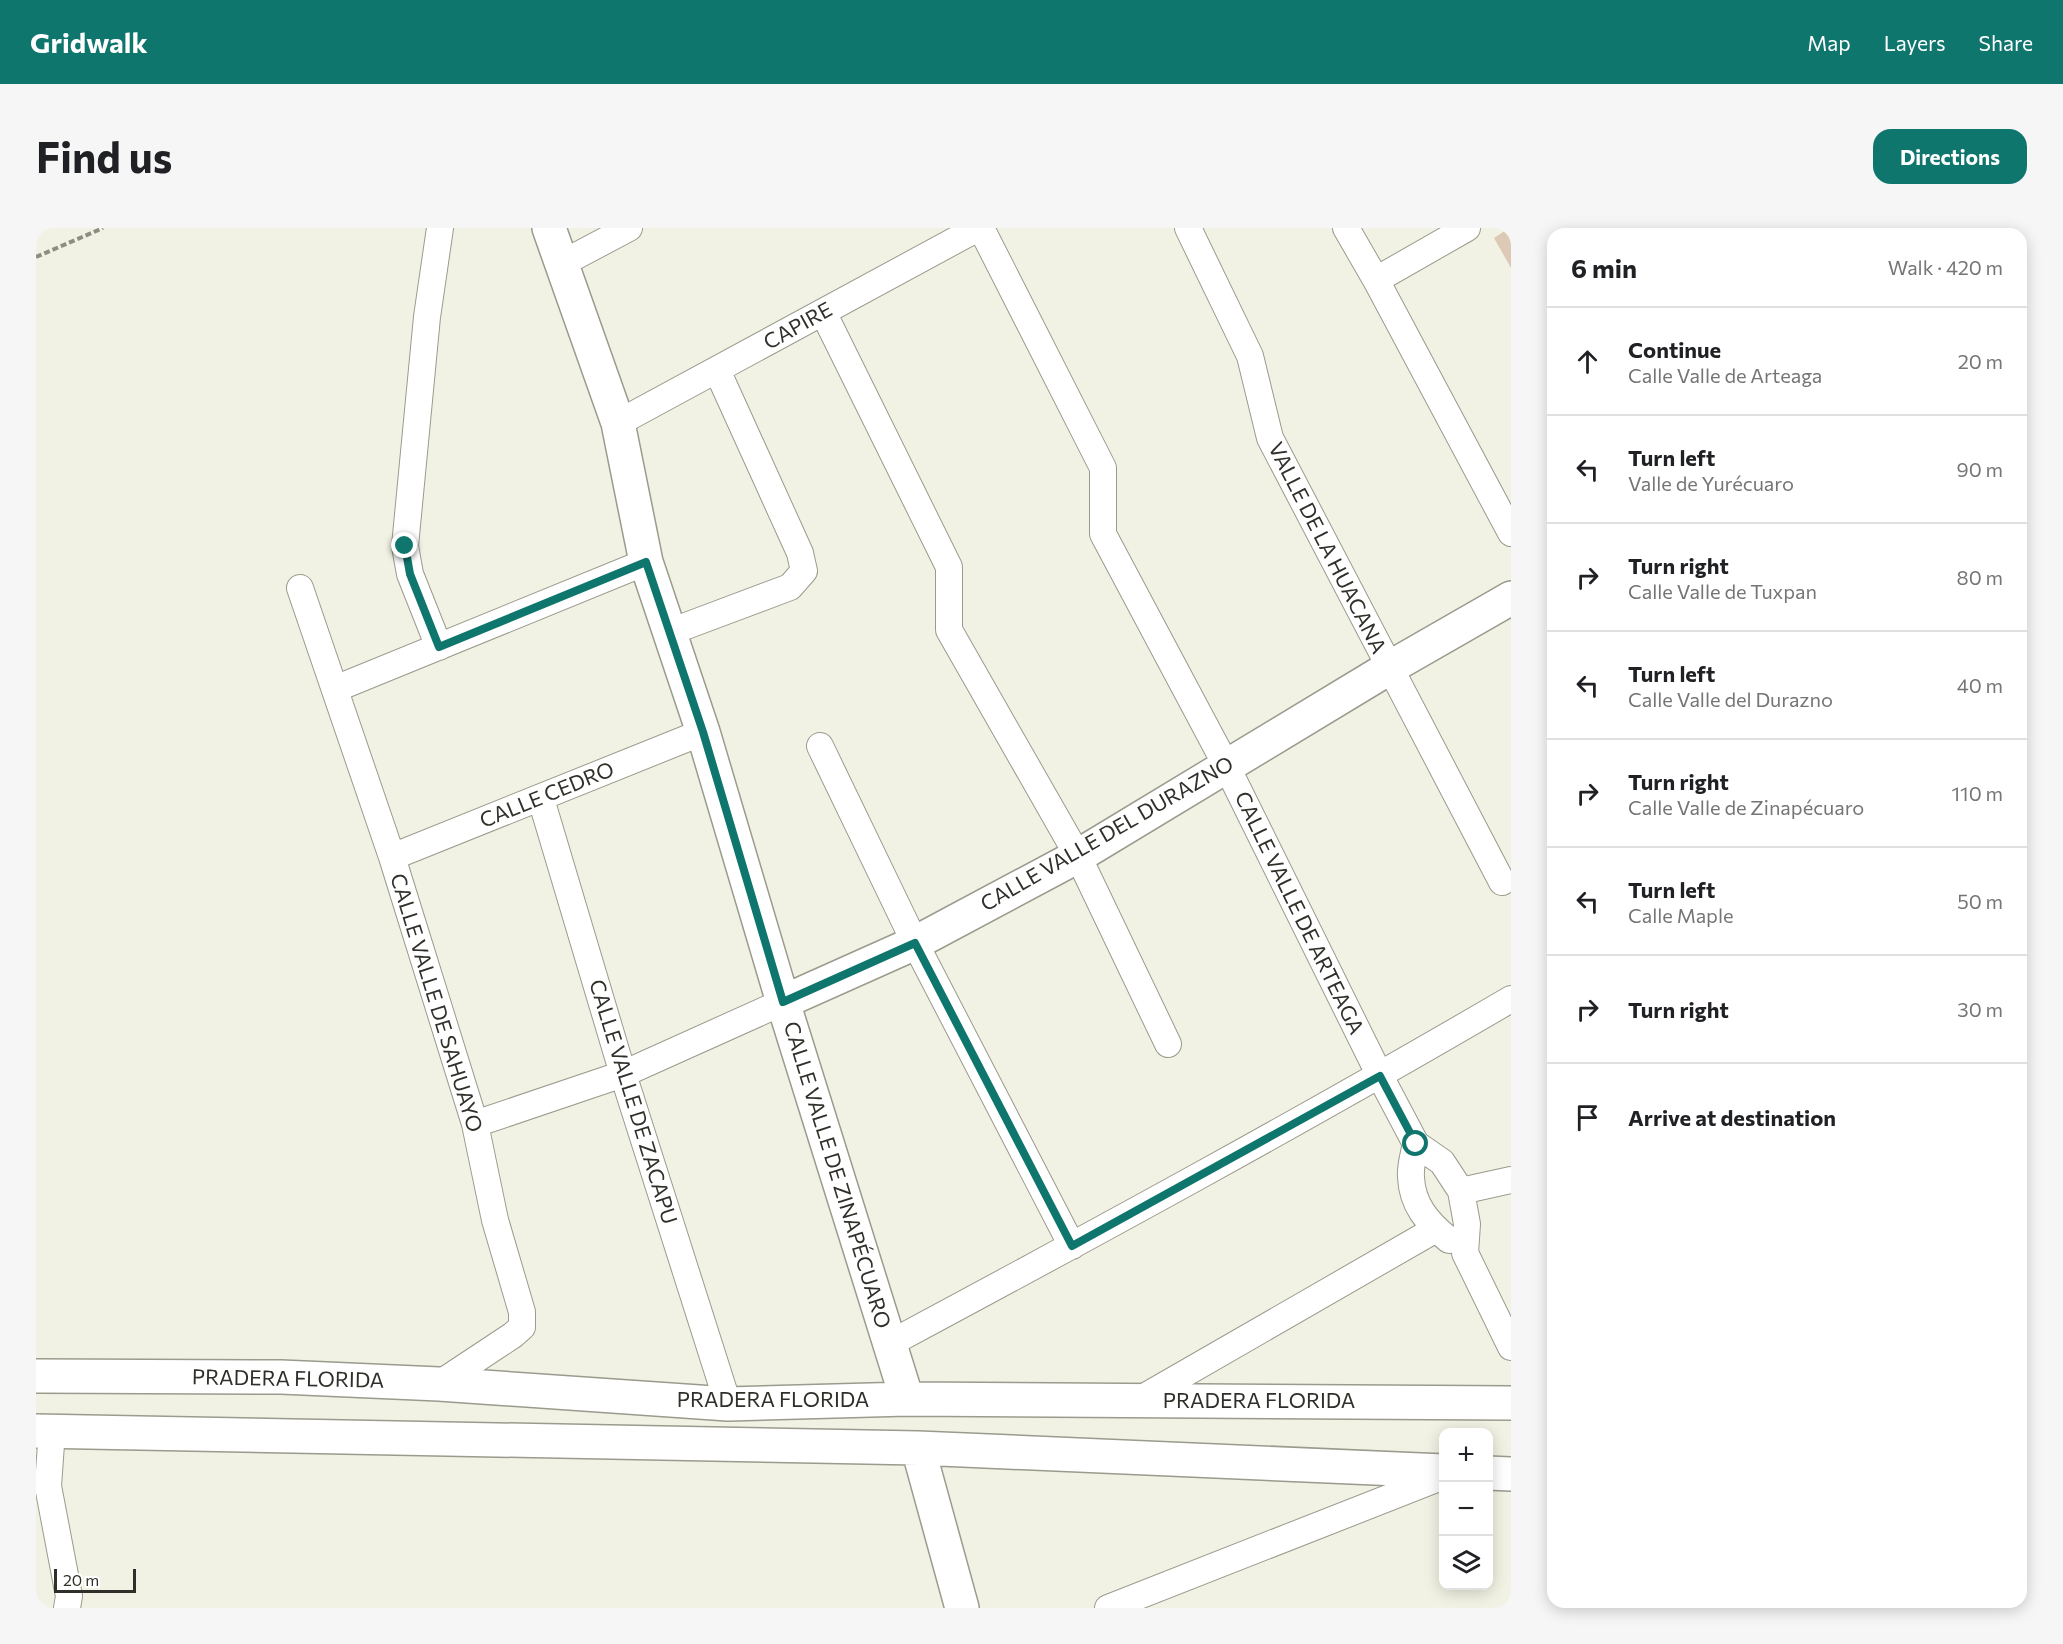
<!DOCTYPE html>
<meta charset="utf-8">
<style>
:root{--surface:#fff;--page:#f6f6f6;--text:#202124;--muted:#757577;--line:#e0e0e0;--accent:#0f766e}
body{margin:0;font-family:Commissioner,sans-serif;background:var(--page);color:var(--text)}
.controls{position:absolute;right:18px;bottom:18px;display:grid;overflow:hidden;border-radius:12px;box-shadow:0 3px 15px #0003}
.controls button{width:54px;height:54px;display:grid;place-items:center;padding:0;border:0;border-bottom:2px solid var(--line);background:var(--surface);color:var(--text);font:30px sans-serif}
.scale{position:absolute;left:18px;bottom:15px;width:82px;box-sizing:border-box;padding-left:6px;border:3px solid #2f302a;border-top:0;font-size:16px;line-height:21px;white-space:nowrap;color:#2f302a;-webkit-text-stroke:4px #fff;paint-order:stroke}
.stop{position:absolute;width:18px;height:18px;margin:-14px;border:4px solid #0f766e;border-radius:50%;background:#fff}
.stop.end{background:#0f766e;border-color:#fff;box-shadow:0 2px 6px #0008}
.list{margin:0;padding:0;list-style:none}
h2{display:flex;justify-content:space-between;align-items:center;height:78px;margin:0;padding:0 24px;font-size:26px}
h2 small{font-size:20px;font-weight:400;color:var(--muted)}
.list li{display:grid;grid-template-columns:39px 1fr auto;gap:18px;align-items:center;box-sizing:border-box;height:108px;padding:0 24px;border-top:2px solid var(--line)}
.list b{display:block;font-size:22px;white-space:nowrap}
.list p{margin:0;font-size:20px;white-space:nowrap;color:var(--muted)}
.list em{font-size:20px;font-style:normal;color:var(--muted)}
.icon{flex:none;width:33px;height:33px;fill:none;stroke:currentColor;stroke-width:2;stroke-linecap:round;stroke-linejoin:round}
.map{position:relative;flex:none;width:1475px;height:1380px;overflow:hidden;border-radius:18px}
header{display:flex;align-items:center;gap:36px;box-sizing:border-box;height:84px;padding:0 30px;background:var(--accent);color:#fff}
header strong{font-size:28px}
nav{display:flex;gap:33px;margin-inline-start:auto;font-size:21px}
.intro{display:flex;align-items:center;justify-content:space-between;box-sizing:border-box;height:144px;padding:0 36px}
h1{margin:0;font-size:42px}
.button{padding:15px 27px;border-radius:18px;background:var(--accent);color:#fff;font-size:21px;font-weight:700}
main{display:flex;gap:36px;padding:0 36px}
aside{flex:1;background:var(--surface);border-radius:18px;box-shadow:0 3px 15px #0003}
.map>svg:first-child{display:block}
.green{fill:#dccab6}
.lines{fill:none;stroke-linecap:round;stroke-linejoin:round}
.street-casing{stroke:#9a9a8d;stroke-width:28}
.secondary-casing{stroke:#9a9a8d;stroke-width:36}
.path{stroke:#8d8d83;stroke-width:4;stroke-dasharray:6 3;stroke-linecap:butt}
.street{stroke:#fff;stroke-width:26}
.secondary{stroke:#fff;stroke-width:33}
.route{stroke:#0f766e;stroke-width:8}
.labels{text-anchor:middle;stroke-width:6;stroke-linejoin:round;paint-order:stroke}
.street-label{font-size:21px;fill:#2f302a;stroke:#fff}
</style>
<header>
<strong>Gridwalk</strong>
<nav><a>Map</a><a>Layers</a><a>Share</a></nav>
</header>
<div class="intro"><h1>Find us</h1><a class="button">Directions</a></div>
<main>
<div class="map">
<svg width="1475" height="1380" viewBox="0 0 1475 1380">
<rect width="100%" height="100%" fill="#f2f2e4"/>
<path class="green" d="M1473,0H1475V40L1458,10Z"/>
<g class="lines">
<g class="street-casing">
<path id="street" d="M945,0L1067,240V306L1190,537L1344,848L1380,916L1406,934L1425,963L1431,996L1429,1025L1475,1119
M1152,0L1214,128L1234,210L1466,654
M1310,0L1340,52L1475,305
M525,36L593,0
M1340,52L1431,0
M787,84L913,339V402L1042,628L1132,816
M582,195L942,0
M264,360L356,629L439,896L459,992L486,1084V1099L477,1107L403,1156
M634,404L754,359L768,343L764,325L681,142
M403,419L374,346L369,318L391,89L404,0
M299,461L610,334
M784,518L879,715L1036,1018
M505,571L587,846L692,1176
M356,629L667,504
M439,896L587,846L747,774
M1380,916C1378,926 1374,938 1375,949C1376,977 1392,995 1413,1012
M1425,963L1475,952
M853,1116C1062,1004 1270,891 1475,771
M1103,1172L1400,1001
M16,1202L12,1258L33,1368L31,1380
M1072,1380L1408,1248"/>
</g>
<g class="secondary-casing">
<path id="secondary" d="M513,0L582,195L610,334L667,504L747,774L871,1171
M747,774L879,715L1042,628L1353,440L1475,370
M0,1148L245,1149L403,1156L692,1176L871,1171L1475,1175
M0,1203L882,1220L1408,1243
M882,1220L926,1380
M1452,1245L1475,1246"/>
</g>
<path class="path" d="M0,29L67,0"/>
<use href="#street" class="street"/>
<use href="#secondary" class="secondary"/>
</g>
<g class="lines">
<path class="route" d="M369,318L374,346L403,419L610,334L667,504L747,774L879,715L1036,1018L1344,848L1380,916"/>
</g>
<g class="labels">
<g class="street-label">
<text transform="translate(762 98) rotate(-29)" y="7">CAPIRE</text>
<text transform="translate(1291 320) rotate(63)" y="7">VALLE DE LA HUACANA</text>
<text transform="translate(511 567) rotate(-22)" y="7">CALLE CEDRO</text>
<text transform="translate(1071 606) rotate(-30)" y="7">CALLE VALLE DEL DURAZNO</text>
<text transform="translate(1263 685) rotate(64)" y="7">CALLE VALLE DE ARTEAGA</text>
<text transform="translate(400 775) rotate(73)" y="7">CALLE VALLE DE SAHUAYO</text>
<text transform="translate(597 874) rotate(73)" y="7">CALLE VALLE DE ZACAPU</text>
<text transform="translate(801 947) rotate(73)" y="7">CALLE VALLE DE ZINAPÉCUARO</text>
<text transform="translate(252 1151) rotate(1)" y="7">PRADERA FLORIDA</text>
<text x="737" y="1179">PRADERA FLORIDA</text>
<text x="1223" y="1180">PRADERA FLORIDA</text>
</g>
</g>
</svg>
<div class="controls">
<button>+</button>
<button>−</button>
<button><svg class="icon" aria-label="layers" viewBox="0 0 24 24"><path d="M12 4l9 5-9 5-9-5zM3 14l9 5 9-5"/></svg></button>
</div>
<div class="scale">20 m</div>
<div class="stop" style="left:1380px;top:916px"></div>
<div class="stop end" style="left:369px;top:318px"></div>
</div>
<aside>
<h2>6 min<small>Walk · 420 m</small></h2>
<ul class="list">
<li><svg class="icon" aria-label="ahead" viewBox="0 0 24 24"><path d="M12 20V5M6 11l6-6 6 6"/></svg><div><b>Continue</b><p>Calle Valle de Arteaga</p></div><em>20 m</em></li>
<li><svg class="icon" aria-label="left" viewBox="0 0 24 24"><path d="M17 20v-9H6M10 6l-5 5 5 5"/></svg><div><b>Turn left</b><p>Valle de Yurécuaro</p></div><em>90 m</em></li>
<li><svg class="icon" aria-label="right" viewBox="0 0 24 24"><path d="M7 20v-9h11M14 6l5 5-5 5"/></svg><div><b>Turn right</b><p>Calle Valle de Tuxpan</p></div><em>80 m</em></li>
<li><svg class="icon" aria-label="left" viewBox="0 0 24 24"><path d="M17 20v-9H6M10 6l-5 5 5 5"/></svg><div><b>Turn left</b><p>Calle Valle del Durazno</p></div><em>40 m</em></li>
<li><svg class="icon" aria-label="right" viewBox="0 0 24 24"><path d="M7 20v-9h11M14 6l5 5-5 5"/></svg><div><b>Turn right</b><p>Calle Valle de Zinapécuaro</p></div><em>110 m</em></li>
<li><svg class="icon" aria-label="left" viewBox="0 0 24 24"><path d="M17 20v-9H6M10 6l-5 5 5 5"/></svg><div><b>Turn left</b><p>Calle Maple</p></div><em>50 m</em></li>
<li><svg class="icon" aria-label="right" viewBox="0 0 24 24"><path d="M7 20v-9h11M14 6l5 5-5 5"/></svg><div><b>Turn right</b></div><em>30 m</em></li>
<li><svg class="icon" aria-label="arrive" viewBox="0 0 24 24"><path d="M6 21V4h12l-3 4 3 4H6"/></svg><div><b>Arrive at destination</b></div></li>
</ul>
</aside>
</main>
